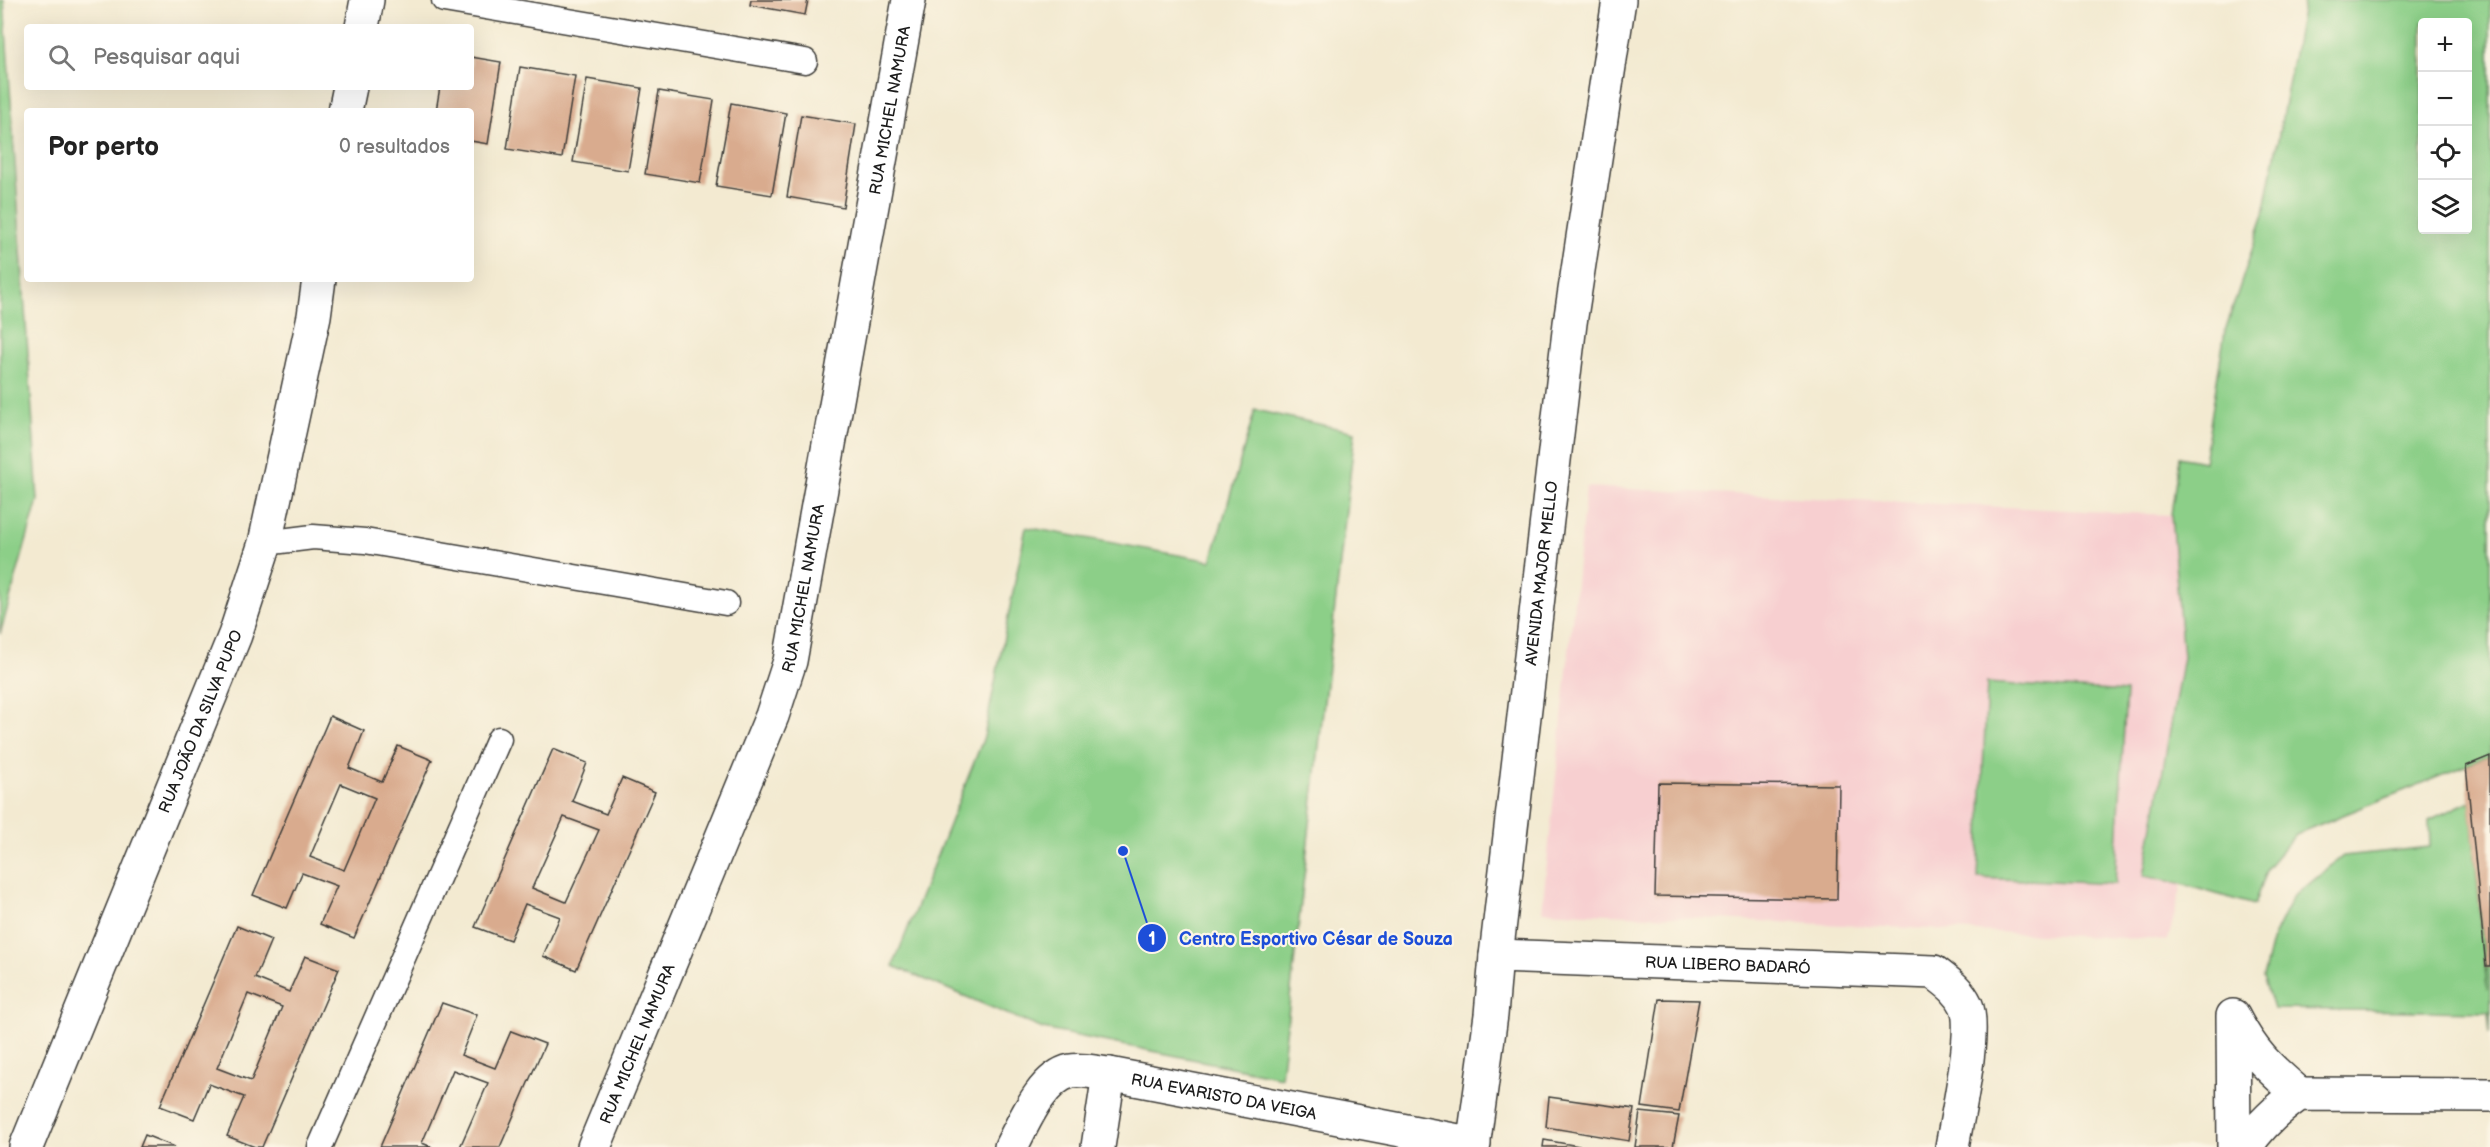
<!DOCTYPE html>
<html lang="pt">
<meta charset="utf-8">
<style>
:root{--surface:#fff;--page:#f2f2f2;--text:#222;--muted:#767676;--line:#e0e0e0}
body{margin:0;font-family:"Balsamiq Sans",sans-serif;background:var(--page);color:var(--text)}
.controls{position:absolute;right:18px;top:18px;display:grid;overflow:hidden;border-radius:6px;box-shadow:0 6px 24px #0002}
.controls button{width:54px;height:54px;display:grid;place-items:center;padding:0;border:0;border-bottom:2px solid var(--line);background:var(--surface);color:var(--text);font:30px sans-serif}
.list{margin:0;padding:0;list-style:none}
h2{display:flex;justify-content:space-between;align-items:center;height:78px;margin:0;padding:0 24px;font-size:26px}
h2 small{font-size:20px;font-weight:400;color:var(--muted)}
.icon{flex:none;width:33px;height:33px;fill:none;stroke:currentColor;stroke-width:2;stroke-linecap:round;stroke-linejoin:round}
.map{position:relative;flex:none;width:2490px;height:1147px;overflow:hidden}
.search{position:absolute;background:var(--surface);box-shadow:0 6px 24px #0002;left:24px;top:24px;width:450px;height:66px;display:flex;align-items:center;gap:15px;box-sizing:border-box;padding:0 21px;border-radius:6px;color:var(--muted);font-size:22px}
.panel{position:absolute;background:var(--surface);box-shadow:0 6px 24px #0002;left:24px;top:108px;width:450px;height:174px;border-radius:6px}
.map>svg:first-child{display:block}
.built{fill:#f7cfd0}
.green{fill:#8ccf88;stroke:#547652;stroke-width:1.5;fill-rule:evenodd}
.building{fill:#d9ab8e;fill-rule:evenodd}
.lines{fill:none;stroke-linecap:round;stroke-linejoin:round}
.lane-casing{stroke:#3c3b37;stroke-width:27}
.street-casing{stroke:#3c3b37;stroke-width:36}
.lane{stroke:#fff;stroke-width:24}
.street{stroke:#fff;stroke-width:33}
.labels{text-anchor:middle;stroke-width:4.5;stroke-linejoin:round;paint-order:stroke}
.street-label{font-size:16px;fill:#1c1c1c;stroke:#fcf5e5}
.leader{fill:none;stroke:#1d4ed8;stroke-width:2}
.callout-dot{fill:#1d4ed8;stroke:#fcf5e5;stroke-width:2}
.mark-label{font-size:18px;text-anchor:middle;font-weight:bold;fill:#fff}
.callout-label{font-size:18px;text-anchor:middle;font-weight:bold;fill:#1d4ed8;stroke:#fcf5e5;stroke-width:4.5;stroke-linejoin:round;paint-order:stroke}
</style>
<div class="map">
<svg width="2490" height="1147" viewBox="0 0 2490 1147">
<rect width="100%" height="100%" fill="#fcf5e5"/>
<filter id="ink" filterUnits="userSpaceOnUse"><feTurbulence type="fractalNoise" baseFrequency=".0167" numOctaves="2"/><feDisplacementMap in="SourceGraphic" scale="12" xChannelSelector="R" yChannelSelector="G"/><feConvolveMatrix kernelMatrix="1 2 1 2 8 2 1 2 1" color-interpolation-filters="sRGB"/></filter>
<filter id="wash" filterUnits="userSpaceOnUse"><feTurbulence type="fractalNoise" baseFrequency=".008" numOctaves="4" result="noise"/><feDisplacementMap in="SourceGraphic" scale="24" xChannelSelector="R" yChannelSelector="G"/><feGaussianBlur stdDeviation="1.35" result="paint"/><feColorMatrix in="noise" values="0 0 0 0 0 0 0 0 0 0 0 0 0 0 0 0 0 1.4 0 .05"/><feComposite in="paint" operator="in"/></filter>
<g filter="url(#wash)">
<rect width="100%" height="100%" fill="#f3ead1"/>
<path class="built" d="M1586,487L2171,515L2183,657L2144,876L2182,884L2168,940L1542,911Z"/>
<path class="green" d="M0,0H4L38,500L0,634Z
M2304,0H2490V756L2296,834L2267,868L2254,905L2182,884L2144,876L2183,657L2171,515L2179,457L2204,462L2225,331L2264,214ZM2422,22H2468V230H2422Z
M1255,410L1355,432L1281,1077L1043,1029L893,966L984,737L1026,527L1211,561Z
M1987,683L2126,692L2115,884L1978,878Z
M2470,801L2487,989L2486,967H2490V1034L2488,1012L2273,1009L2263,977L2273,937L2292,898L2343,856L2430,847L2429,820Z"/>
<g id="blocks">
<path class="building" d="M751,0H808L805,15L750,5Z
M471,57L501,62L488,144L471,141V111H436L440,87H471Z
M520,67L575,76L562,158L507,149Z
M587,79L642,88L628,171L573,162Z
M659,91L714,100L700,183L645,174Z
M731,103L786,113L772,195L716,186Z
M801,115L856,124L843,207L787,197Z
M330,716L364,731L349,768L382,782L398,746L432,760L354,938L320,924L337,886L302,873L287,908L253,895ZM341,784L375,798L344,870L310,857Z
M553,749L587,763L572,801L606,814L622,778L655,792L576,970L543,956L560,917L525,904L510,940L475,927ZM564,817L599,830L566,902L532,888Z
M2490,756V967H2486L2466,766Z
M1658,783L1839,785L1837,899L1655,896Z
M237,926L271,940L255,978L289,992L305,956L339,969L262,1147H255L227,1136L244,1097L209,1084L194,1119L160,1106ZM248,994L282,1007L251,1081L217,1068Z
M1659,999L1699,1000L1679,1112L1642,1107Z
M442,1003L477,1015L461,1055L495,1068L511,1031L545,1044L500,1147H460L488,1083L453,1070L422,1143L432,1147H380Z
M1549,1097L1634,1109L1629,1141L1546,1127Z
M1640,1112L1679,1116L1673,1147H1635Z
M145,1135L175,1147H140Z
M1544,1140L1579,1146L1578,1147H1543Z"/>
</g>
</g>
<g filter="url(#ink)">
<use href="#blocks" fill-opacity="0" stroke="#3c3b37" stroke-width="1.5"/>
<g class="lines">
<g class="lane-casing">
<path id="lane" d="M444,0L805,61
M265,543L313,537L365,541L726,603
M320,1147L499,739"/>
</g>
<g class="street-casing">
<g id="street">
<path d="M362,27L367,0"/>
<path d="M345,111L350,87"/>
<path id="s1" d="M1496,956L1934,972C1947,982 1959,990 1966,1005C1977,1030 1957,1117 1952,1147"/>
<path d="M2233,1016L2234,1147"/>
<path d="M2234,1018C2253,1054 2268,1067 2299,1094"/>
<path id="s2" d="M26,1147L235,635L265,543L314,316L319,279"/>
<path id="s3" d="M594,1147L772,716L790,661L909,0"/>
<path id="s4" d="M1011,1147C1023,1124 1042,1077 1071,1071C1082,1069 1098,1073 1109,1074L1474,1144"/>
<path d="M1098,1147L1109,1074"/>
<path id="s5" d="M1473,1147L1491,1015L1496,956L1570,323L1619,0"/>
<path d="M2246,1147C2259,1125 2278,1109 2299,1094L2490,1095"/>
</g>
</g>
<use href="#lane" class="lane"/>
<use href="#street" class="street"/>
</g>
</g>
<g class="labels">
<g class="street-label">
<text dy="6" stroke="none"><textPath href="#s3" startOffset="1084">RUA MICHEL NAMURA</textPath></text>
<text dy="6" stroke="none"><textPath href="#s5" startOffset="578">AVENIDA MAJOR MELLO</textPath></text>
<text dy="6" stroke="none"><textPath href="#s3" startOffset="598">RUA MICHEL NAMURA</textPath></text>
<text dy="6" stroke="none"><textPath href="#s2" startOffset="460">RUA JOÃO DA SILVA PUPO</textPath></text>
<text dy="6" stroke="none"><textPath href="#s1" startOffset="232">RUA LIBERO BADARÓ</textPath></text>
<text dy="6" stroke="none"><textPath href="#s3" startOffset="112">RUA MICHEL NAMURA</textPath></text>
<text dy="6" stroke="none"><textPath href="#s4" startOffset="255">RUA EVARISTO DA VEIGA</textPath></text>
</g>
</g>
<path class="leader" d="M1123 851L1152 938"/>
<g class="callout-dot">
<circle cx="1123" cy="851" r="6"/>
<circle cx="1152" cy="938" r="15"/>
</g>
<g class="mark-label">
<text x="1152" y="945">1</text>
</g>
<g class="callout-label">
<text x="1316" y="945">Centro Esportivo César de Souza</text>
</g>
</svg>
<div class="controls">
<button>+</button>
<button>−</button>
<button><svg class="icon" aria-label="locate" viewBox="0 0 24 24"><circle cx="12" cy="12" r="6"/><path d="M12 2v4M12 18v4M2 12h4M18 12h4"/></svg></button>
<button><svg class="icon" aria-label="layers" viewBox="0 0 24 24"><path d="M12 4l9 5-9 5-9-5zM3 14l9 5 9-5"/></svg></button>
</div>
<div class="search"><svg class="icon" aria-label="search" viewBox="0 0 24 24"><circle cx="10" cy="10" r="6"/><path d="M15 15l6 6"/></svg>Pesquisar aqui</div>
<section class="panel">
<h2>Por perto<small>0 resultados</small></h2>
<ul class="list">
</ul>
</section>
</div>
